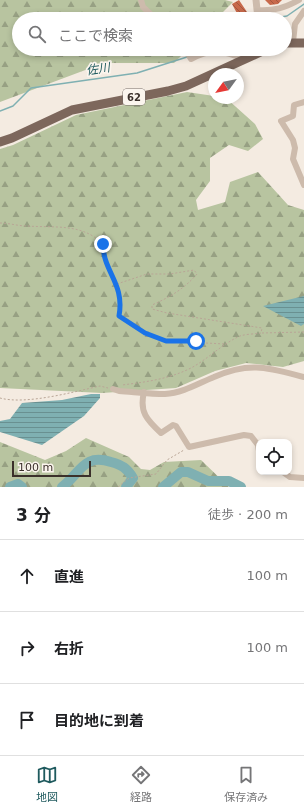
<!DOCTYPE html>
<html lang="ja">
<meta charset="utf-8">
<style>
:root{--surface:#fff;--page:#f2f2f2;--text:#202124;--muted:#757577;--line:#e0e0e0;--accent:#1f5a5e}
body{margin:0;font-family:"DejaVu Sans","Noto Sans JP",sans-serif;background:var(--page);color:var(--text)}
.controls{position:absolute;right:12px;bottom:12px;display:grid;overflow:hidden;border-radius:8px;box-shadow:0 2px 6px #0003}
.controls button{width:36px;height:36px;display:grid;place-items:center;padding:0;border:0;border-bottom:1px solid var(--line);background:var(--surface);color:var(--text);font:20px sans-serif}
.compass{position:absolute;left:208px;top:68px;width:36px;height:36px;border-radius:50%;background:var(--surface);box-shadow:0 2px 6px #0003;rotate:237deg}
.scale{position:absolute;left:12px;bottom:10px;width:79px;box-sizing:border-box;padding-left:4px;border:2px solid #3b302b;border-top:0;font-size:11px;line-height:14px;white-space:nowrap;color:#3b302b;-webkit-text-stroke:3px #fbf5ee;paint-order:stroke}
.stop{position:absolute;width:12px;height:12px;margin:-9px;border:3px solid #1a73e8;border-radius:50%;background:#fff}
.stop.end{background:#1a73e8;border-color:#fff;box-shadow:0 1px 4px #0008}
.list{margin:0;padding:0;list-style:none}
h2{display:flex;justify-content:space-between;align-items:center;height:52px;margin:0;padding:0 16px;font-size:17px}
h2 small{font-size:13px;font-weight:400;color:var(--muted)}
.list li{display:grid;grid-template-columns:26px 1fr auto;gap:12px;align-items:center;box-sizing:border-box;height:72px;padding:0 16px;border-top:1px solid var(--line)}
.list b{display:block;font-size:15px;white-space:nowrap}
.list em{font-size:13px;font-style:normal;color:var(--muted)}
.icon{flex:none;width:22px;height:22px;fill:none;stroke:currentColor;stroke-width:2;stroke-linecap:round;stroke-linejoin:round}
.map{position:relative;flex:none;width:304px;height:487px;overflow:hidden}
.search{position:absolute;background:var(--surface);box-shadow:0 2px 6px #0003;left:12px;right:12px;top:12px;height:44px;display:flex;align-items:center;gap:10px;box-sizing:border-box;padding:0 14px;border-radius:22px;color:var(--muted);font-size:15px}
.sheet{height:268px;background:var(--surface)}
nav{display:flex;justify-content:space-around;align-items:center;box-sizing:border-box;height:56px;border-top:1px solid var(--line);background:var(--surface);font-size:11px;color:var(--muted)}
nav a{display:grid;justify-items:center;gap:2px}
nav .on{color:var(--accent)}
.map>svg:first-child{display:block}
.forest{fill:url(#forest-firs)}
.water{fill:url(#water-rules)}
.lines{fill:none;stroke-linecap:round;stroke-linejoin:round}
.stream{stroke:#7fb0b2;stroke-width:1.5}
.river{stroke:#7fb0b2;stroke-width:10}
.building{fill:url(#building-back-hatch)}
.path{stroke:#b9a596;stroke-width:1;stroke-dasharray:2 2;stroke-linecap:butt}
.minor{stroke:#cdbbac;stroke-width:6}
.tertiary{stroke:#cdbbac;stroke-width:7}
.primary{stroke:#7d675c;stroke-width:9}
.route{stroke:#1a73e8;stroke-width:5}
.labels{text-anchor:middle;stroke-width:3.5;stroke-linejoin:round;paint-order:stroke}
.shield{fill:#fbf5ee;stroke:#756b66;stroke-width:1}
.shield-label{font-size:10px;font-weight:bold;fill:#3b302b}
.water-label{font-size:12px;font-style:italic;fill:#1f5a5e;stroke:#fbf5ee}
</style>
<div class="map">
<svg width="304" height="487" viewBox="0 0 304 487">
<defs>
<pattern id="forest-firs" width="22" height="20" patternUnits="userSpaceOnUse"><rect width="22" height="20" fill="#b8c4a0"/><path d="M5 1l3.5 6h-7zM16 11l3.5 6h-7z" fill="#97a083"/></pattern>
<pattern id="water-rules" width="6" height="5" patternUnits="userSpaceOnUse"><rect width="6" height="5" fill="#7fb0b2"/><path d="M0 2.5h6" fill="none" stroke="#699091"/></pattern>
<pattern id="building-back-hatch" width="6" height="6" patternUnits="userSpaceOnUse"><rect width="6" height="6" fill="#c8694b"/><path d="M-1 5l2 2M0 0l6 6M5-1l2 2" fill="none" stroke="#a4573f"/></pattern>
</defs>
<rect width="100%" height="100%" fill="#f4ebe1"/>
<path class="forest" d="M0,0H225L233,2L216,19H19V49H188L174,63H104L0,102Z
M187,92L214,96V98H226L255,124L263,139L248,151L229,145L210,158V181L196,200L198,210L225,202L230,182L258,172L288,205L304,210V361L283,367L246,363L215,371L176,388L102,393L0,388V149L13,145L76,115Z
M86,438L129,457L141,469L150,470L164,462L201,460L229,487H0V442L45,460L66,451Z"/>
<path class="water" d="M304,296V324L301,326L263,306Z
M91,394H100V398L84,416L42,445L0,432V421L10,419L22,403L62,400Z"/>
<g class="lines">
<path class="stream" d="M268,19L287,16L304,4
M191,55L202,49
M0,111L13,106L31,88L137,73L187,57"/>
<path class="river" d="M10,487L18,484L22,487
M62,487C81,473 83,453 111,462C122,465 127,468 133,478L126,487
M163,487L181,472H188L208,481H229L241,487"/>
</g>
<path class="building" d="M239,0L249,15L243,19H240L232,4Z
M265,0H282L278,4L270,5Z"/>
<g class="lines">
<path class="path" d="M285,22L289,23
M0,223C9,223 18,226 27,226C55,228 82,223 103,244C103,272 125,283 119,316L145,333L166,341L225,344
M117,284L147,274H170L194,270L197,274C184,289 170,297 152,305V309L167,313L262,328L261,333C255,334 246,334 240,336C222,344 208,359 191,368C169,379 146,382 122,385
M262,333L304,332
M0,398C26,405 73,392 100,386L108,388
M118,487L129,478L156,474L167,460L184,450"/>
<path class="minor" d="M141,0L143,7L156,19
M257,10C274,11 285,8 299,0
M293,42L295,24L304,11
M185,49L191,59C212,48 222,50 244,59
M304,102L294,105L293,116L281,121L293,140L295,148L293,159L304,185
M113,389L119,391C134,392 151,394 165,394C183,393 199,383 214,377C250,361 269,368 304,377
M144,392C139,412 147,420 161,433L173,425L176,426L189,447L244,435L251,436L258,445L259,451
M283,472L290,477L304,478"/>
<path class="tertiary" d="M256,0L258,19"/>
<path class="primary" d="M285,43H304
M0,142L12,138L72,110L168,91L186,86L267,49"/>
</g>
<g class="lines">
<path class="route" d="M103,244C103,272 125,283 119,316L145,333L166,341H196"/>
</g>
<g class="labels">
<rect class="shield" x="123" y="89" width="22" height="16" rx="3"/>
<g class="shield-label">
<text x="134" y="101">62</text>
</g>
<g class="water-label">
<text transform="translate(98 69) rotate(-8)" y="4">佐川</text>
</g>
</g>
</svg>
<div class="controls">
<button><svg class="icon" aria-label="locate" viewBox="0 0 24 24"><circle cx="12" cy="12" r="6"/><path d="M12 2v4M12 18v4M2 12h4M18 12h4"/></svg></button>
</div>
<svg class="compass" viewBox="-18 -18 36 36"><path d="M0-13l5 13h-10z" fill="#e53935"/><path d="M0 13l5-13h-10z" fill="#757577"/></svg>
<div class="scale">100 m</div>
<div class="stop" style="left:196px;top:341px"></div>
<div class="stop end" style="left:103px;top:244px"></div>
<div class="search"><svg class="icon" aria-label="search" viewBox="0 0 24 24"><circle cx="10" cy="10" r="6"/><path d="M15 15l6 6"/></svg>ここで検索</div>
</div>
<section class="sheet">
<h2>3 分<small>徒歩 · 200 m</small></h2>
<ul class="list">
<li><svg class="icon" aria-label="ahead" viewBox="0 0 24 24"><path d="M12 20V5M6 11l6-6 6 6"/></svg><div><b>直進</b></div><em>100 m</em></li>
<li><svg class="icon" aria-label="right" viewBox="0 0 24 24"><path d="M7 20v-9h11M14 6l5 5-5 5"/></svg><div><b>右折</b></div><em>100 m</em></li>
<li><svg class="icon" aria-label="arrive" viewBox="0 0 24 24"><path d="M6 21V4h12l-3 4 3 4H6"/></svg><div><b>目的地に到着</b></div></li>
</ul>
</section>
<nav>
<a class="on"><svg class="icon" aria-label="map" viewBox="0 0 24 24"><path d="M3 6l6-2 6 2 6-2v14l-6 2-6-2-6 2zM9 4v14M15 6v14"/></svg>地図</a>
<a><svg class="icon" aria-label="directions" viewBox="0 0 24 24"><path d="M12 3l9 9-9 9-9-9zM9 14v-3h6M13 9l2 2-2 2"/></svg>経路</a>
<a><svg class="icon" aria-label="saved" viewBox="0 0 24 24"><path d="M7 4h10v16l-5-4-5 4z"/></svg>保存済み</a>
</nav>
